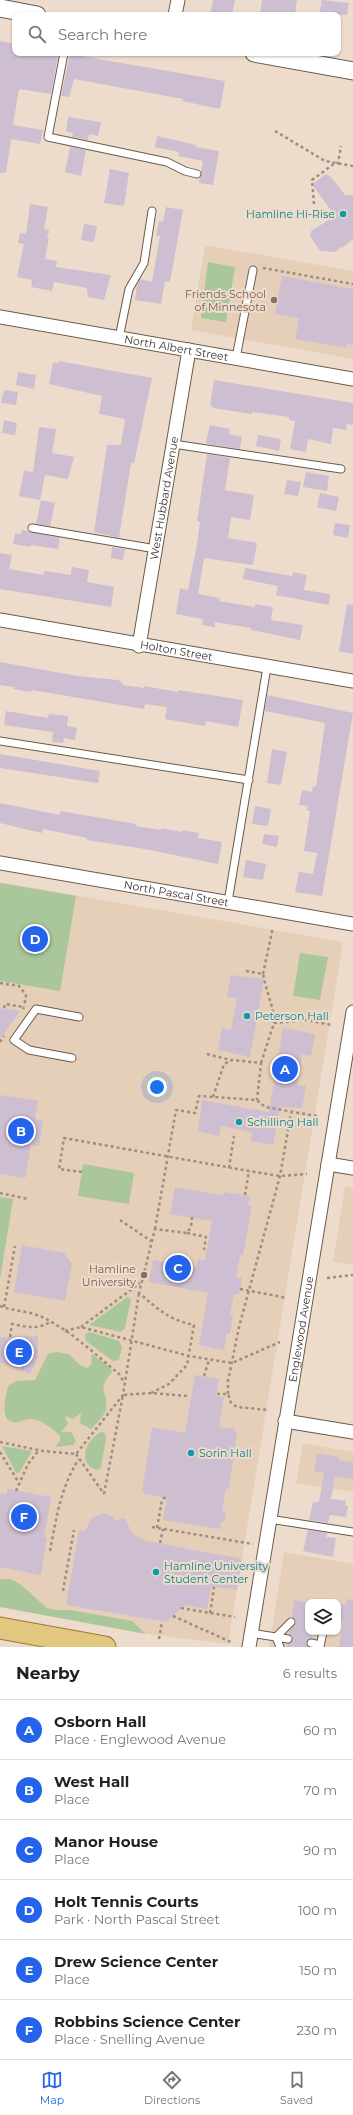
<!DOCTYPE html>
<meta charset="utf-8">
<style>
:root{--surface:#fff;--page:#f6f6f6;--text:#222;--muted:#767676;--line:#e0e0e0;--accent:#2563eb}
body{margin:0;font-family:Montserrat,sans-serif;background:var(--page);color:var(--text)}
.controls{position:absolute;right:12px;bottom:12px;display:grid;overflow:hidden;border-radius:8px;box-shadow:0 1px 3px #0004}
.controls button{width:36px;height:36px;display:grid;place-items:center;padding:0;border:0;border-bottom:1px solid var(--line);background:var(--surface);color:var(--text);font:20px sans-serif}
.you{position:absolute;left:157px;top:1087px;width:14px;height:14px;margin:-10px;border:3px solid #fff;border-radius:50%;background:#1a73e8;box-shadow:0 0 0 6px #1a73e833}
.badge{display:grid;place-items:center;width:26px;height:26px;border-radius:50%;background:var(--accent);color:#fff;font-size:13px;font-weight:700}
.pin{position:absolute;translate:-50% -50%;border:2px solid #fff;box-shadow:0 1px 4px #0006}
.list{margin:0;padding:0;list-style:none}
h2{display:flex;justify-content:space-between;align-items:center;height:52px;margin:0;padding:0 16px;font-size:17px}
h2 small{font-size:13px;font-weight:400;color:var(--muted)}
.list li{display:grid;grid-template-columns:26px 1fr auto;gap:12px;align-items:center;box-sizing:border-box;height:60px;padding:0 16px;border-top:1px solid var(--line)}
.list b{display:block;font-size:15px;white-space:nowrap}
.list p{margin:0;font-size:13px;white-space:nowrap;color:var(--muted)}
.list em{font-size:13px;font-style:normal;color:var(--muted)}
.icon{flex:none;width:22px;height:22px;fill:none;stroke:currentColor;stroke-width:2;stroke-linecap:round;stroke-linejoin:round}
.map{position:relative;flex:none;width:353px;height:1647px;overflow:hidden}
.search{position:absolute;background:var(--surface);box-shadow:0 1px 3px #0004;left:12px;right:12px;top:12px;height:44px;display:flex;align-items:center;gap:10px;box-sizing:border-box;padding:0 14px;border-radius:8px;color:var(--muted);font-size:15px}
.sheet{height:412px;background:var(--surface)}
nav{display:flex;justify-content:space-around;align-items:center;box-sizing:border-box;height:56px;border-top:1px solid var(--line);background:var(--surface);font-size:11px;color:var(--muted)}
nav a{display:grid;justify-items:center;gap:2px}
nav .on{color:var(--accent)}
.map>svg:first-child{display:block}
.built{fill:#e6cfb8;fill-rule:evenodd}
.green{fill:#a9c79a}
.building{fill:#cdbed1}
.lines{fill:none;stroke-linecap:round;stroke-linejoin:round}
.service-casing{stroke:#695b4c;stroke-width:9}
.minor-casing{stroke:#695b4c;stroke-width:15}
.tertiary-casing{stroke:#695b4c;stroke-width:19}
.primary-casing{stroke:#9a7b2c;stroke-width:23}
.path{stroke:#9b8e82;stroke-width:2.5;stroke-dasharray:3 3;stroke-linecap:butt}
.service{stroke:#fff;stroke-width:7}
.minor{stroke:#fff;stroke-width:13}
.tertiary{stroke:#fff;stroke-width:17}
.primary{stroke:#e1c780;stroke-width:21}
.culture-dot{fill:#0f9aa8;stroke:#eddccb;stroke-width:1.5}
.education-dot{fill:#8d6e63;stroke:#eddccb;stroke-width:1.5}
.labels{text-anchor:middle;stroke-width:4;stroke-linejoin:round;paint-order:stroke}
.culture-label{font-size:11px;fill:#0d838f;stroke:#eddccb;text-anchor:start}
.education-label{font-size:11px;fill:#785e54;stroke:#eddccb;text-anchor:end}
.street-label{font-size:11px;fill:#3c352e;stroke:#eddccb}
</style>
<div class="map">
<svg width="353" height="1647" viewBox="0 0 353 1647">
<rect width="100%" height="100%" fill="#eddccb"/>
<path class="built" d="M205,245L353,271V359L191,330Z
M0,882L343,942L228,1644L148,1634L0,1607Z
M345,1186L353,1188V1265L333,1262Z
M303,1443L353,1452V1492L296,1483Z
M284,1552L353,1564V1647H269ZM308,1602H338V1632H308Z"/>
<path class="green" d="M208,262L235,267L226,322L201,318Z
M0,883L76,896L60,991L0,981Z
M300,953L328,957L320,1000L293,996Z
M83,1164L134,1173L129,1204L78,1196Z
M0,1197L13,1199L0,1279Z
M127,1297L131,1299L125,1328L121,1332L89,1325Z
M90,1332L119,1341L122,1347L119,1360L113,1361L86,1341L85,1334Z
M56,1352L69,1354L81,1366L87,1368L91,1365L92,1354L111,1368L112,1372C95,1393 109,1391 106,1408C105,1416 97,1423 91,1429L80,1423L81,1413L73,1419L65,1416L68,1424L61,1432H71L76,1441L73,1445L55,1447L60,1441V1436C54,1429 40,1419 30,1419C24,1419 18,1424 12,1422C0,1419 5,1394 9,1385L17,1381L35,1380L48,1354Z
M101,1432L105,1433L106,1438L101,1468L97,1470C76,1464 86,1439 101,1432Z
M2,1446L32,1451L19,1473H16Z
M0,1579H10L20,1584L47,1608L54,1610H70L132,1621L146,1634L0,1607Z"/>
<path class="building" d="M213,0H235L232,15H210Z
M262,0H297L295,15H260Z
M322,0L349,3L347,15H319Z
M0,41L15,44V53H42L58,56L51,94L19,89L13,125L43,130L40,144L11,139L6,173H0Z
M70,54L225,81L220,109L182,101L183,99L74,79L69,97L61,96Z
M68,117L101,122L98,136L89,134L88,140L72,137L73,133L66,131Z
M157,136L196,145V147L219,151L213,185L199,183L203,161L178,156L179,152L155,147Z
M70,147L86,150L81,176L65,172Z
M110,169L129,173L124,206L104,203Z
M326,174L332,178L345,195H353V239L342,248L340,247L336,252L320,251L310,236L311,231L335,216L314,187V183Z
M30,204L48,207L44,229L49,230L47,238H49L45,259L57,261L56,267L111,275L104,300L88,297L87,288L54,282L52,291L31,287L32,280L17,277L24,244L18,243L20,233L26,234Z
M166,207L183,210L170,282L165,281L161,304L135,300L137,285L140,279L152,282L160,236H156L159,221L163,222Z
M84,224L97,226L94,242L81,240Z
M282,276L353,289V345L347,344L346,348L295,339L299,318L275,314Z
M59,361L152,378L134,463H131L119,538L94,532L107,445H121L125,419L99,414L102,396L49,384L53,362L59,363Z
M18,372L36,375L34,389L16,385Z
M214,380L353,403V425L347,424L346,430L333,428L331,444L308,439L306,452L290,449L295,421L289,420V417L252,412V414L212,408L213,406L210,405Z
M4,390L18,392L16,405L1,403Z
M4,420L17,423L15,435L2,433Z
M210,425L230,429L229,434L242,437L240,449L208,444L206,442Z
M39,427L56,429L52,453L74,457L68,479L45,475L40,500L19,496L24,471L33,472Z
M258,435L281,439L279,451L256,446Z
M207,454L230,458L225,490L254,495L250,520L231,517L228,538L257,543L253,565L204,558L198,594L220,598L219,601L255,607V604L273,607L271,620L303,625L300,640L251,630V628L215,622V627L202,625L203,619L176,614L180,588L188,590L197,544L200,522L197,521Z
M306,472L329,476L327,491L303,487Z
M287,480L301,482L298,496L284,494Z
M320,493L339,497L336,511L317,507Z
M41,500L55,503L50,526L36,524Z
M335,523L350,525L348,538L333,535Z
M22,530L60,538L58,549L31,545L30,547L13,544L15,533L21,534Z
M112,547L125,549L123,560L111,558Z
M0,553L12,555L9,569L44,575V571L71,575L72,567L89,570L87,582L114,587L111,607L0,589Z
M245,568L292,576L293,572L307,575L304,590L330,594L329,605L276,595L278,586L243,579Z
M347,604L353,605V654L339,651Z
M0,662L77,676L118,680L123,683V685L144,688V686L178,692V690L243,700L238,727L206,721L205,726L165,719L167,707L145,704L144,709L32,690L31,692L13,689L14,687L0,685Z
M267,695L353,713L322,896L295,892L299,872L313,874L317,853L304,851L310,811H307L308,806L299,805L302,790L312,792L313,786L316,787L325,723L265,711Z
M6,711L48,718L49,714L68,716L67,726L77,728L75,740L64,738L63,743L52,742L53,732L4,725Z
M272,749L287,752L281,785L267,783Z
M0,754L100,771L98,783L0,768Z
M0,803L60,815V811L136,824V826L161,830V828L182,832V830L199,833L198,838L222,842L218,864L145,849L87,840V838L43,829L42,833L0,823Z
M255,806L271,809L268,826L252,824Z
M264,834L279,836L277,847L262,844Z
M246,860L266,864L263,880L243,877Z
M231,975L264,979L250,1057L218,1050L222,1028L231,1030L237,998L227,997Z
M0,1008L20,1011L0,1039Z
M283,1028L315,1034L311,1056L302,1054L297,1085L306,1086L302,1108L280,1107L273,1145L251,1141L252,1132L236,1129L221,1126L219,1136L198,1131L202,1100L269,1112Z
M0,1095L38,1101L35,1119L43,1121L39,1146L31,1145L25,1178L0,1174Z
M175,1187L223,1195L224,1192L250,1196L248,1205L252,1206L243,1255H240L236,1277L242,1278L239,1295L234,1294L230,1315H233L230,1334L227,1333L224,1350L199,1345L208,1293L149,1282L153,1260L196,1267L198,1259L205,1260L212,1221L170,1214Z
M22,1245L64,1253L72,1264L65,1301L14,1292Z
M38,1336V1357L30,1374L0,1362V1337Z
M195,1375L219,1379L216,1396L224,1397L219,1427L235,1429V1432H237L229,1489H226L222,1511L226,1512L225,1522H221L220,1529L163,1520L167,1498L144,1494V1492H142L152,1427L185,1433Z
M317,1453L339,1457L338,1460L353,1462V1479L335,1476L331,1499L346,1501L345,1505L348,1506L346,1517L330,1515L328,1523L309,1520L313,1502H319L324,1473L314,1471Z
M7,1489L51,1497L44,1537L47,1538L41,1575L0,1567V1493L7,1494Z
M103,1513L110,1515L116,1521L124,1518L133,1534L146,1541L242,1559L237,1590L211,1586L207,1609L185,1605L166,1622L66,1605L79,1530L85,1531L92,1518Z
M308,1530L327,1533L326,1537L336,1538L333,1557L303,1551Z
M347,1599L353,1600V1647H339L343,1622L338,1621V1604L346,1605Z
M294,1600L308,1603V1632H313L312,1638L306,1642L308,1647H287V1644L293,1640L289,1634L290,1630L296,1623L292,1617Z"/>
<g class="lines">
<g class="service-casing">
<path id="service" d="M64,53L48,137L167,162L185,171L197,174
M119,338L129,289L144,263L152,211
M236,358L253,270
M173,444L341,469
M32,528L156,549
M0,741L249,780
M228,902L267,667
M72,1058L29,1050L14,1040L36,1009L79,1017
M269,1519L353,1532
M250,1633L276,1637L280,1647
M276,1637L291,1622
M276,1637L288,1639
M311,1643L320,1645
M320,1647L323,1632"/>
</g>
<g class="minor-casing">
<g id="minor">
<path d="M175,15L178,0"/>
<path id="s1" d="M0,317L353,379"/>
<path id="s2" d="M0,620L353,681"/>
<path id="s3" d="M139,646L189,350"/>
<path id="s4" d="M0,863L353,924"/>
<path d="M328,1164L353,1168"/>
<path d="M285,1421L353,1432"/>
<path id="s5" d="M249,1647L353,1012"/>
</g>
</g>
<g class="tertiary-casing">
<path id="tertiary" d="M0,8L37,15
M254,53L353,71"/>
</g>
<g class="primary-casing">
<path id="primary" d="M0,1628L105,1647"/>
</g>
<path class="path" d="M275,131L325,161L353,166
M314,204L312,180L335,163H338L341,146
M263,268L353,284
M246,971L263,974C266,991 274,1007 274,1023
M263,974L273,927
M0,983L19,986L26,995L24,1007
M4,1008L5,1004L24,1007L23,1009
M0,1042L4,1036
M207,1054L231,1060
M261,1063L274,1023L306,1020L332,1025
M213,1097L224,1064L232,1060L261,1063L257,1100
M229,1168L234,1136
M82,1172L59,1169L64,1138L249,1171L280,1176L307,1174
M0,1193L28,1199
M245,1195L249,1171
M120,1220L151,1241
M155,1229L176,1110L195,1113L199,1096L257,1100L265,1107L317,1116
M187,1233L206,1237L204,1250
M327,1278L353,1275
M240,1289L287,1298
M0,1306C13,1311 29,1311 42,1317C70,1330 95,1354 119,1374L124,1382
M4,1307L15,1246
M81,1327L140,1283
M65,1331L81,1327L189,1356L232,1363L280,1342
M10,1337L12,1324C27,1327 37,1330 50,1322
M204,1376L209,1360
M151,1393L169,1384L187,1365L194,1325C169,1320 158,1309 139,1293L155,1229L187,1233L191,1227L192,1217
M217,1394H228L231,1403L237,1407L269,1410
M228,1394V1381L239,1327L280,1176L291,1113
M0,1442L43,1451L76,1454L123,1395L139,1293
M0,1452L19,1483
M76,1454L104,1494
M16,1491L28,1464L39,1450
M104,1494L123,1395L151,1393L187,1396
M152,1527L253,1544
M157,1528L162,1500L167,1496
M160,1543L163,1529
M50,1551C56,1519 61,1486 79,1459
M63,1591L74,1530
M181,1608L235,1617
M210,1613L214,1588H211
M173,1616L231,1642
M159,1639L162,1622"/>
<use href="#service" class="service"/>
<use href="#minor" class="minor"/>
<use href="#tertiary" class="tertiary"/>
<use href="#primary" class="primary"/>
</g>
<g class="culture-dot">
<circle cx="343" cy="214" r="4"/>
<circle cx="247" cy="1016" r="4"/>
<circle cx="239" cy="1122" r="4"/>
<circle cx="191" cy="1453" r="4"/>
<circle cx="156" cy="1572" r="4"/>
</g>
<g class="education-dot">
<circle cx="274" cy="300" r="4"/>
<circle cx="144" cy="1275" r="4"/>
</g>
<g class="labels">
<g class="culture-label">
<text x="335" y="218" text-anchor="end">Hamline Hi-Rise</text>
<text x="255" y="1020">Peterson Hall</text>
<text x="247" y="1126">Schilling Hall</text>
<text x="199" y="1457">Sorin Hall</text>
<text x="164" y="1570">Hamline University<tspan x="164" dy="13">Student Center</tspan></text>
</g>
<g class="education-label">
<text x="266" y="298">Friends School<tspan x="266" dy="13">of Minnesota</tspan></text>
<text x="136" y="1273">Hamline<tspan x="136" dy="13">University</tspan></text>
</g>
<g class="street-label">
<text dy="4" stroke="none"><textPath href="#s1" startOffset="179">North Albert Street</textPath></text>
<text dy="4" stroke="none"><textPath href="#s3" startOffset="150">West Hubbard Avenue</textPath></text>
<text dy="4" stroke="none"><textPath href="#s2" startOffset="179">Holton Street</textPath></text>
<text dy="4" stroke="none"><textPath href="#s4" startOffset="179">North Pascal Street</textPath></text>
<text dy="4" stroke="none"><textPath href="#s5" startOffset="322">Englewood Avenue</textPath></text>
</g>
</g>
</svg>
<div class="controls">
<button><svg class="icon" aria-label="layers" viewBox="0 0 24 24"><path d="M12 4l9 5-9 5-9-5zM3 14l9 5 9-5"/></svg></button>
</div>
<div class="you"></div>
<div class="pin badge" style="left:285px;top:1069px">A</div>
<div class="pin badge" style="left:21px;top:1131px">B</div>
<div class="pin badge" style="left:178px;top:1268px">C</div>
<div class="pin badge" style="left:35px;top:939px">D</div>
<div class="pin badge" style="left:19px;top:1352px">E</div>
<div class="pin badge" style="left:24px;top:1517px">F</div>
<div class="search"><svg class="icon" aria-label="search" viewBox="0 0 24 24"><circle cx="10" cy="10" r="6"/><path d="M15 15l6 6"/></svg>Search here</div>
</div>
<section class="sheet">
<h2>Nearby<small>6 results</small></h2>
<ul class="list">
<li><span class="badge">A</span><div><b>Osborn Hall</b><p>Place · Englewood Avenue</p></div><em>60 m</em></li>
<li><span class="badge">B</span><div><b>West Hall</b><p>Place</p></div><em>70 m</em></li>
<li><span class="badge">C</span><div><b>Manor House</b><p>Place</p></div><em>90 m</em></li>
<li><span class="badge">D</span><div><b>Holt Tennis Courts</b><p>Park · North Pascal Street</p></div><em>100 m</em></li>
<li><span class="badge">E</span><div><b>Drew Science Center</b><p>Place</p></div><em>150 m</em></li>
<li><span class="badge">F</span><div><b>Robbins Science Center</b><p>Place · Snelling Avenue</p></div><em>230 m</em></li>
</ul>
</section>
<nav>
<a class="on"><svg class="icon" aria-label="map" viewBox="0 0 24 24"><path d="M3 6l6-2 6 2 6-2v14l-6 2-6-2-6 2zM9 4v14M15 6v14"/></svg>Map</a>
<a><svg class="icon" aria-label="directions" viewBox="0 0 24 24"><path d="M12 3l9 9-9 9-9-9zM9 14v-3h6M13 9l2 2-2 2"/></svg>Directions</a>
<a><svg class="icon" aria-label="saved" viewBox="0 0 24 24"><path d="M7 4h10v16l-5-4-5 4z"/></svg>Saved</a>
</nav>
